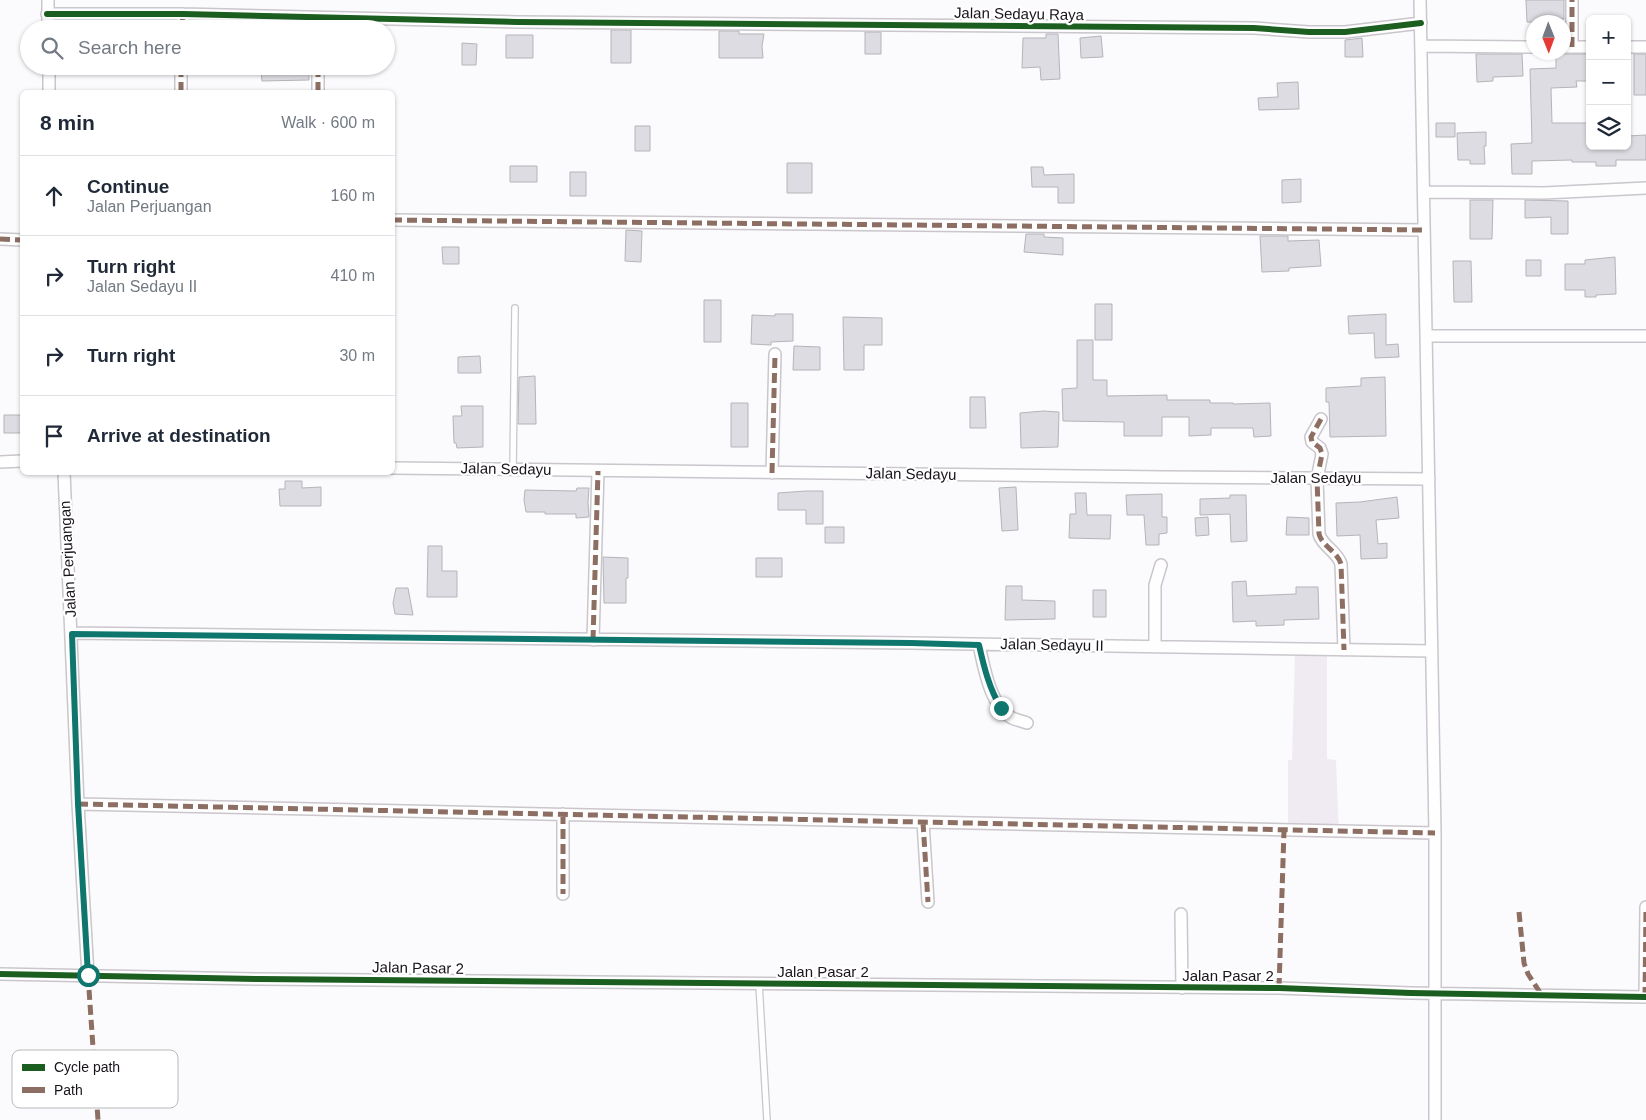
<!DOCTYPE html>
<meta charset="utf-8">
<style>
:root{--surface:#fff;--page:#f2f2f3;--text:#1f2937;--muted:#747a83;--line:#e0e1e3}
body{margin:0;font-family:Arial,sans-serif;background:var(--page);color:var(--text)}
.controls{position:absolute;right:15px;top:15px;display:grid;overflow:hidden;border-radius:8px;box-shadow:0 1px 4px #0004}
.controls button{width:45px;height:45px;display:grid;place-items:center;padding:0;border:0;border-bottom:1px solid var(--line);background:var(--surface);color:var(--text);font:25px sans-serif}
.compass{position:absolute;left:1526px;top:15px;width:45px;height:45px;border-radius:50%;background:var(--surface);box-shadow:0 1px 4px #0004;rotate:179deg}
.stop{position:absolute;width:15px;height:15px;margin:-11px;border:4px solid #0f766e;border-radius:50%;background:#fff}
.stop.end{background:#0f766e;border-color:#fff;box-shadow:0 1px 5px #0008}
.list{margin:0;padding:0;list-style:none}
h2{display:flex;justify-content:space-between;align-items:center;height:65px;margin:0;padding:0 20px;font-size:21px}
h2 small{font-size:16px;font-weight:400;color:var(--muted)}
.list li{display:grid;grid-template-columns:32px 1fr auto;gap:15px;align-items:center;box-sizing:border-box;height:80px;padding:0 20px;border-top:1px solid var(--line)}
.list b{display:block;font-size:19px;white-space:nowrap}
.list p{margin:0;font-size:16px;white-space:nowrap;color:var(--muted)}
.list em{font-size:16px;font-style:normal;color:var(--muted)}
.icon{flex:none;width:28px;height:28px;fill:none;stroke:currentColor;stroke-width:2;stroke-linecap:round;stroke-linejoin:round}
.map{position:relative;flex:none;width:1646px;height:1120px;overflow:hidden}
.search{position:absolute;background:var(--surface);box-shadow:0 1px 4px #0004;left:20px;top:20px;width:375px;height:55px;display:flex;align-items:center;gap:12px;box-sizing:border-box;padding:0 18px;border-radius:28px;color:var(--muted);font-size:19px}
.panel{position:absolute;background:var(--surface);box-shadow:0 1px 4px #0004;left:20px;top:90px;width:375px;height:385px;border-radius:8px}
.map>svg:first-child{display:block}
.built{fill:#f0ebf2}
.building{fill:#dddce2;stroke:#b5b4b9}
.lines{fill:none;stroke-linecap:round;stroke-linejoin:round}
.lane-casing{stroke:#cac6cc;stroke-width:8}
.street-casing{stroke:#cac6cc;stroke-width:14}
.lane{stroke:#fefeff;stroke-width:5.5}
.street{stroke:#fefeff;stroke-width:11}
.quiet{stroke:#8d6e63;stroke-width:5;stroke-dasharray:10 5;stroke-linecap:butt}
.cycleway-casing{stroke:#fff;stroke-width:9}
.cycleway{stroke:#1b5e20;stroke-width:6}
.route{stroke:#0f766e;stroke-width:6}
.labels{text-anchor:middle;stroke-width:4.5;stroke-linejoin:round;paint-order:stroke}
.street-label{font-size:15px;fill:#19131b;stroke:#fff}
.key{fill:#fff;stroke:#bab8bb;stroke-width:1}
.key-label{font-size:14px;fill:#19131b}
</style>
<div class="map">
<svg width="1646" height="1120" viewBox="0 0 1646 1120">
<rect width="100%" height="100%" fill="#fbfafc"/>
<path class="built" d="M1295,654H1327V759L1336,760L1339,835L1288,834V760H1292Z"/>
<path class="building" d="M1526,0H1564V19H1542V22H1527Z
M611,30H631V63H611Z
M719,31H739V34H764L762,46L763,58H719Z
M865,32H881V54H865Z
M1046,34H1058L1060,79L1041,80L1040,67L1022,68L1023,38H1046Z
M506,35H533V58H506Z
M1101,36L1103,57L1081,58L1080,38Z
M1362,38L1363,57H1345V40Z
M462,43L477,44L476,65H462Z
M1556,52L1564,54H1590V81H1576L1577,87L1551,88L1552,123H1590V146H1627V136L1646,135V160H1616V166H1596V162H1572V160L1532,161V174H1512L1511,144L1532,143L1530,69L1556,68Z
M1476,54H1522L1523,76L1493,77V81L1477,82Z
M1634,54H1646V95H1634Z
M261,70H309V80L262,81Z
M1298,82L1299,109L1259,110L1258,98L1278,97L1277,83Z
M1436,123H1455V137H1436Z
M635,126H650V151H635Z
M1486,132V146H1484L1485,164H1470V160H1458L1457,133Z
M787,163H812V193H787Z
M510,166H537V182H510Z
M1031,167H1043L1044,175L1074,174V203H1058V187H1032Z
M570,172H586V196H570Z
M1301,179V202L1282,203V180Z
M1470,200H1493L1492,239H1470Z
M1525,200L1568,201V234H1551V217L1525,218Z
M626,230L642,231L641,262L625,261Z
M1026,234H1044V237L1063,238V255L1024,252Z
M1260,236H1288V241L1319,240L1321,266L1289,268V271L1262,272Z
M442,247H459V264H443Z
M1615,257L1616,294L1596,295V297H1585V290H1565V264H1585V260Z
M1526,260H1541V276H1526Z
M1453,261H1471L1472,302H1454Z
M704,300H721V342H704Z
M1095,304H1112V340H1095Z
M775,314H793V341L771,342V345L751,344L752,315L775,316Z
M1386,314V345L1398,344L1399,357L1375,358L1374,333L1349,334L1348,316Z
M843,317L882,318V345H864V370H844Z
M1077,340H1093V380H1107V396L1167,395V400H1210V403H1233V404L1270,403L1271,436L1254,437L1253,428H1211V435L1189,436V417H1162V436H1124V422L1063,421L1062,389L1077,388Z
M794,346L820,347V370H793Z
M480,356L481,373H458V357Z
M535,376L536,424H518L519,377Z
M1385,377L1386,436L1330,437L1329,402H1326V388L1361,386V378Z
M970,397H985L986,428H970Z
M731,403H748V447H731Z
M461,406H483V447L457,448L456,443H454L453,416H462Z
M1043,411L1059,412L1058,447L1021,448L1020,413Z
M4,415H22V433H4Z
M285,481H302V488L321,487V506H280L279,489H285Z
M1016,487L1018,530L1002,531L999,488Z
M577,488H589L588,502L589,517L576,518V514H545V512H526L524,500L525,490L576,491Z
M806,491H823V524H806V510H778V493Z
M1075,493H1086L1087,515H1111L1110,539L1069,538L1070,514H1076Z
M1162,494V517H1167V533L1159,534V545H1146L1144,515H1127L1126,495Z
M1230,495H1246L1247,541L1231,542L1230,514L1200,515V499L1230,498Z
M1397,497L1399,518L1376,520L1378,544L1387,543V558L1361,559L1360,535L1337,536L1336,503L1360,502Z
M1208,517L1209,535L1196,536L1195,518Z
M1287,517L1309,518V535H1286Z
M825,527H844V543H825Z
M428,546H442V571H457V597H427Z
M603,557L628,558V578H626V603H604Z
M756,558H782V577H756Z
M1246,581L1247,596L1296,594V587H1318L1319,619L1284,620V625L1256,626V621L1233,622L1232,582Z
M1006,586H1022V600L1055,601V619L1005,620Z
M396,588H408L413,615L395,614L393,603Z
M1093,590H1106V617H1093Z"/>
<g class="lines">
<g class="lane-casing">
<path id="lane" d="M513,469L515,308
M759,984L767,1120"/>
</g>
<g class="street-casing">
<path id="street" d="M48,0V29
M1420,0L1435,833V1120
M47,14H183L518,22L1254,28L1309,32H1345L1421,23
M182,29L183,14
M1421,46L1534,47
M1564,47H1590
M1572,47V0
M1627,47H1646
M49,66V92
M181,92V66
M318,92V66
M1424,192L1544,193L1646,188
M392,220L1424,230
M0,239L22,240
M1426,336H1646
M1321,419L1311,437L1312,442L1320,448L1322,454L1317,479L1319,534C1322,546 1337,551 1341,564L1344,650
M0,462L22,461
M392,468L1165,477L1429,479
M64,472L78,804L88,975
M772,473L775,354
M72,633L911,643L1432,651
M593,640L598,471
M979,645C984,667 990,706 1012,718C1016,720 1022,721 1027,723
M1155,647V585L1161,565
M78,804L1435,833
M563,814V894
M923,822L928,902
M1181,914L1182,988
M0,974L259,979L1279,988L1411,993L1646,997
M1645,997L1646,907"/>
</g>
<use href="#lane" class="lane"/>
<use href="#street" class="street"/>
<path class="quiet" d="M182,29L183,14
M1572,47V0
M181,92V66
M318,92V66
M392,220L1424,230
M0,239L22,240
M1321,419L1311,437L1312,442L1320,448L1322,454L1317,479L1319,534C1322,546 1337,551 1341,564L1344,650
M772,473L775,354
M593,640L598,471
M78,804L1435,833
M563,814V894
M923,822L928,902
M1519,912L1524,963L1528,974L1541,994
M88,975L98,1120
M1279,988L1284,830
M1645,997L1646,907"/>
<g class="cycleway-casing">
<path id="cycleway" d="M47,14H183L518,22L1254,28L1309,32H1345L1421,23
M0,974L259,979L1279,988L1411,993L1646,997"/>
</g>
<use href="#cycleway" class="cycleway"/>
</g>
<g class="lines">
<path class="route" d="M88,975L78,804L72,634L911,643L979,645C984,667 989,688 1001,708"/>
</g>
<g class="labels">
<g class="street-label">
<text transform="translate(1019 14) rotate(1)" y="5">Jalan Sedayu Raya</text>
<text transform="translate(506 469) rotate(1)" y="5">Jalan Sedayu</text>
<text transform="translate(911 474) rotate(1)" y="5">Jalan Sedayu</text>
<text x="1316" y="483">Jalan Sedayu</text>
<text transform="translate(68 559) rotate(-93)" y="5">Jalan Perjuangan</text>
<text transform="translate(1052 645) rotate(1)" y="5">Jalan Sedayu II</text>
<text transform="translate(418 968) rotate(1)" y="5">Jalan Pasar 2</text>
<text x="823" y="977">Jalan Pasar 2</text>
<text x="1228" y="981">Jalan Pasar 2</text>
</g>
</g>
<rect x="12" y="1050" width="166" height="58" rx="8" class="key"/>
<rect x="22" y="1064" width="23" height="7" fill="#1b5e20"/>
<rect x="22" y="1087" width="23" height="6" fill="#8d6e63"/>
<g class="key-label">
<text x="54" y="1072">Cycle path</text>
<text x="54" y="1095">Path</text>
</g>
</svg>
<div class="controls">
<button>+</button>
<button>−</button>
<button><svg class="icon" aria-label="layers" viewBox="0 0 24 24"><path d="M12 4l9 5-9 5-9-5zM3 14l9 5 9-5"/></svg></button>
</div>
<svg class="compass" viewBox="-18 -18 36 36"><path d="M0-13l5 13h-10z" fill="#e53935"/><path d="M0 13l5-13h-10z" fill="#747a83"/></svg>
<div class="stop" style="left:88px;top:975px"></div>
<div class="stop end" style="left:1001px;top:708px"></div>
<div class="search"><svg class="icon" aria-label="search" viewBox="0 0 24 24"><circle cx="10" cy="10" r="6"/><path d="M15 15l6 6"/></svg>Search here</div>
<section class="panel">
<h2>8 min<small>Walk · 600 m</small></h2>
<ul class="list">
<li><svg class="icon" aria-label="ahead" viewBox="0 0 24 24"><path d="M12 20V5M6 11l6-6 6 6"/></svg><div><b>Continue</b><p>Jalan Perjuangan</p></div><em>160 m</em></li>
<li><svg class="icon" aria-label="right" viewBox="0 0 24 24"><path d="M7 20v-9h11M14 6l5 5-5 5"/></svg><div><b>Turn right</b><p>Jalan Sedayu II</p></div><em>410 m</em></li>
<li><svg class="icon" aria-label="right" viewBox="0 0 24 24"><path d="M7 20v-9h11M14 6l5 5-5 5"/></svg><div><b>Turn right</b></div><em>30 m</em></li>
<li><svg class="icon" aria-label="arrive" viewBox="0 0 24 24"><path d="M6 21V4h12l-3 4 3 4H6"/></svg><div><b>Arrive at destination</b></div></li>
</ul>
</section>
</div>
